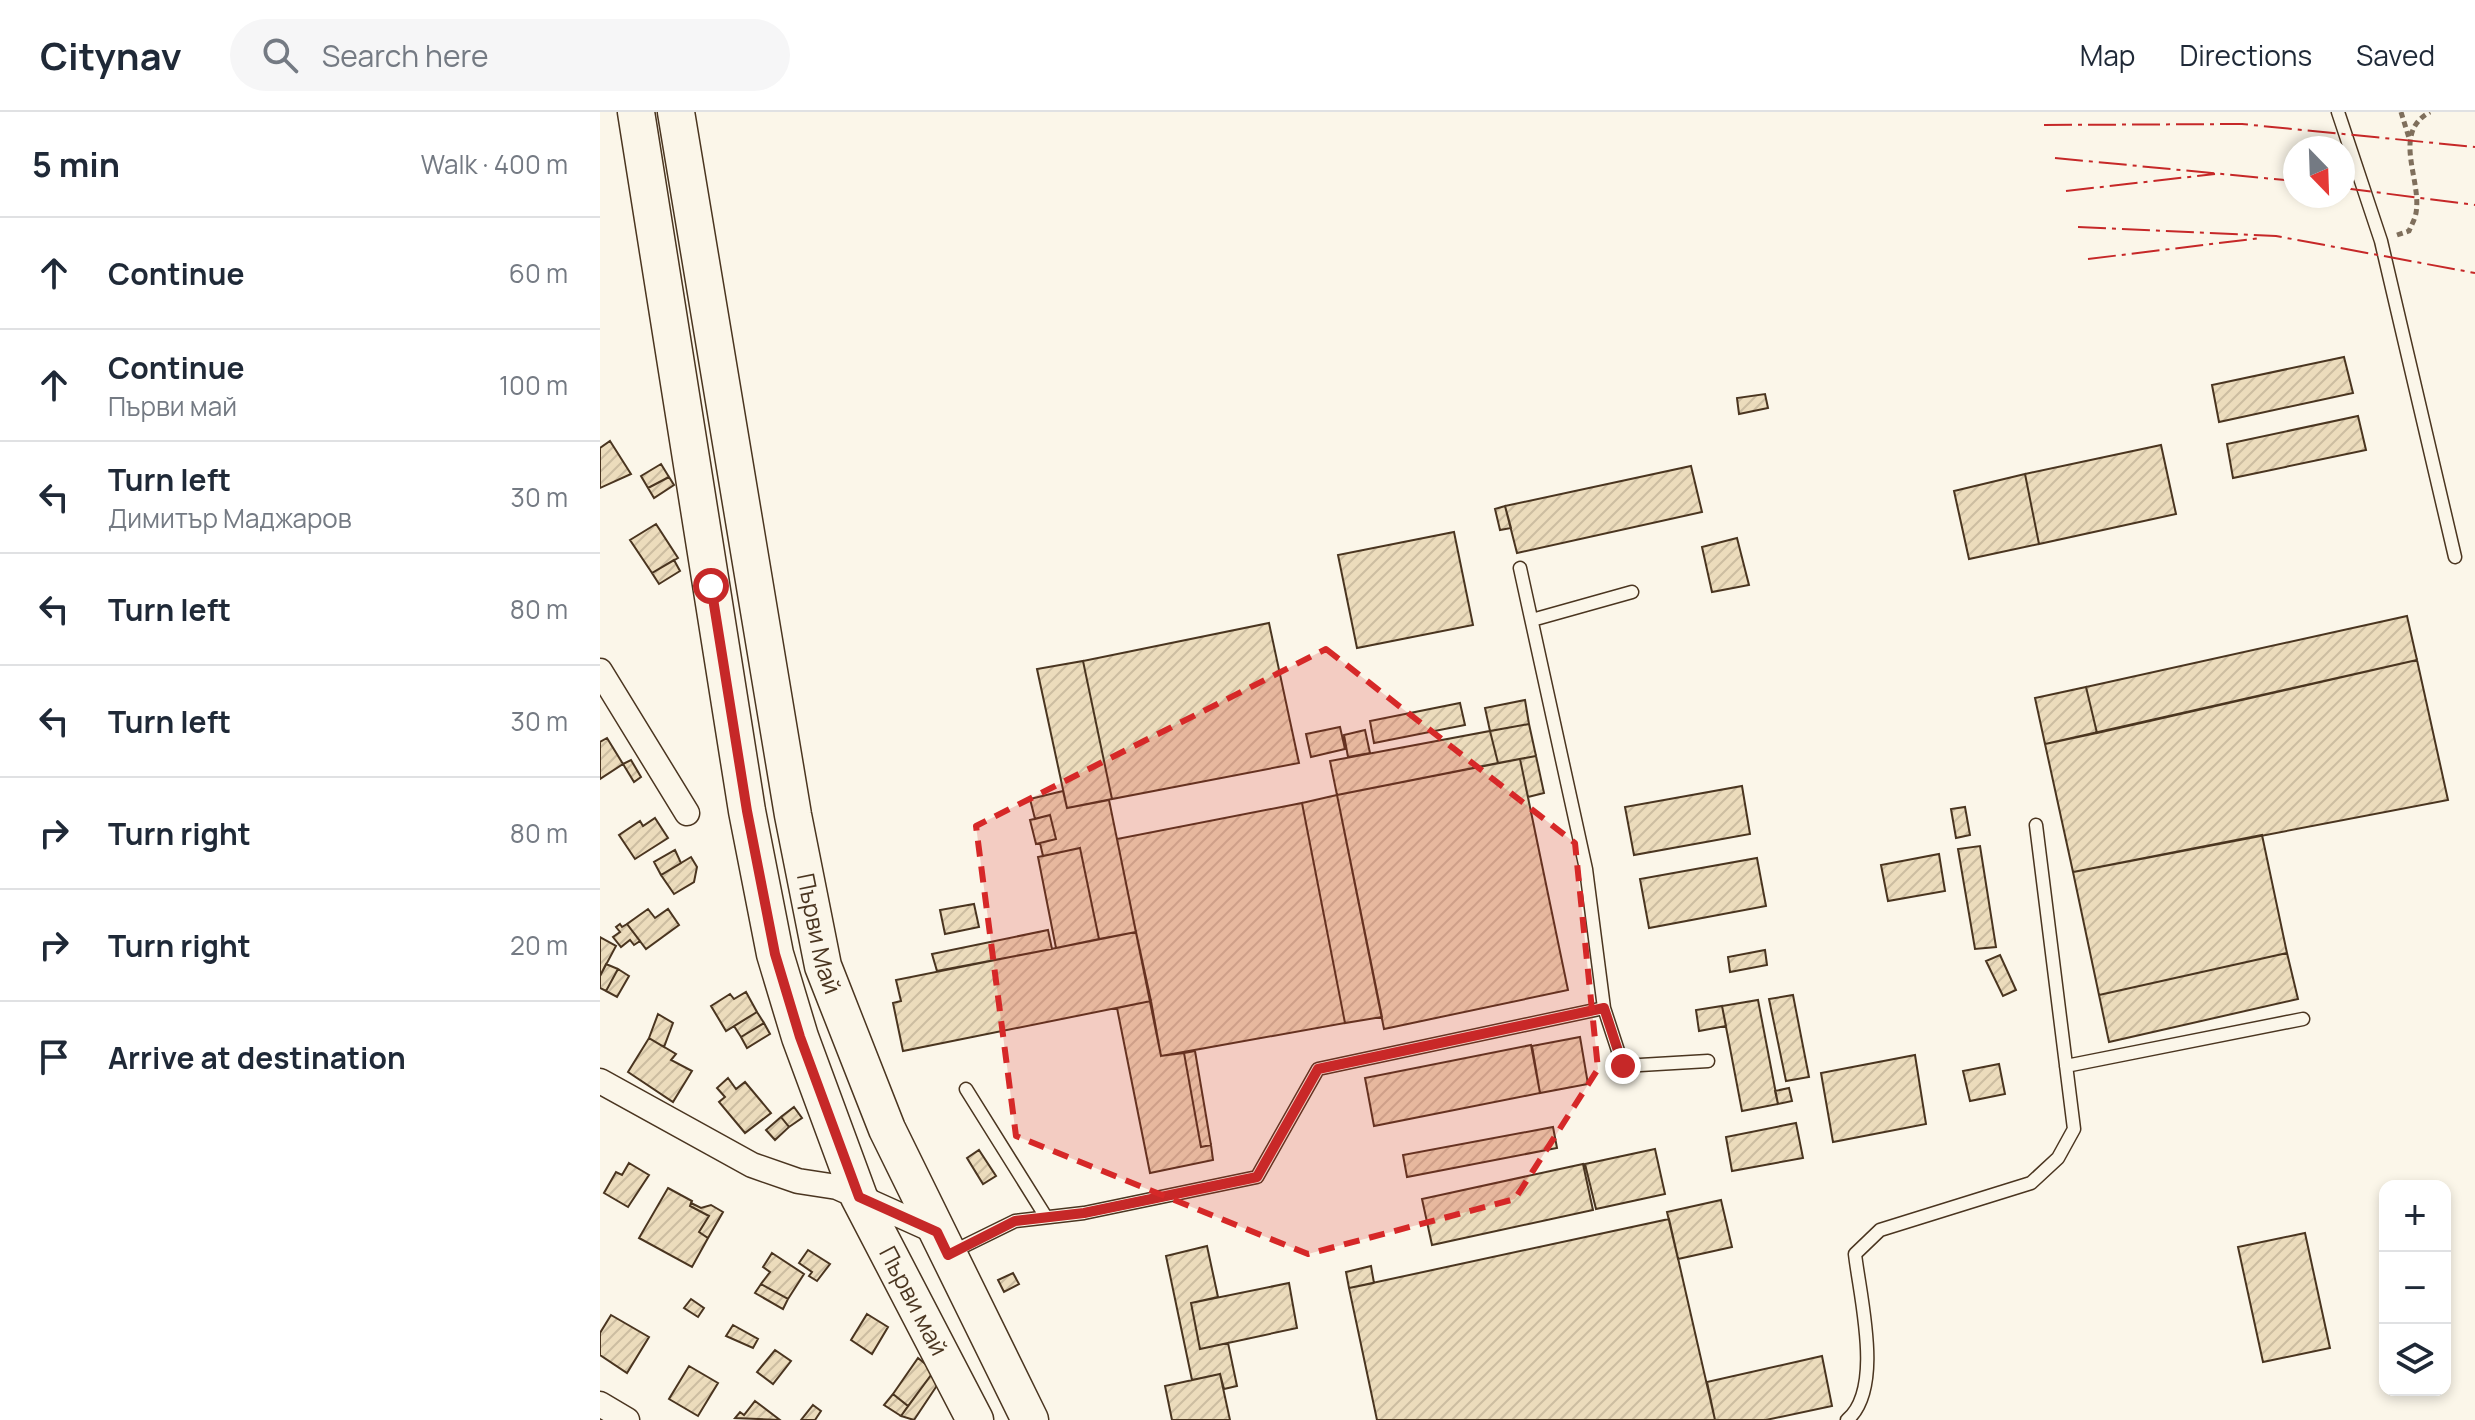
<!DOCTYPE html>
<meta charset="utf-8">
<style>
:root{--surface:#fff;--page:#f6f6f7;--text:#1f2937;--muted:#747a83;--line:#e0e1e3}
body{margin:0;font-family:Manrope,sans-serif;background:var(--page);color:var(--text)}
.controls{position:absolute;right:24px;bottom:24px;display:grid;overflow:hidden;border-radius:16px;box-shadow:0 4px 12px #0003}
.controls button{width:72px;height:72px;display:grid;place-items:center;padding:0;border:0;border-bottom:2px solid var(--line);background:var(--surface);color:var(--text);font:40px sans-serif}
.compass{position:absolute;left:1683px;top:24px;width:72px;height:72px;border-radius:50%;background:var(--surface);box-shadow:0 4px 12px #0003;rotate:157deg}
.stop{position:absolute;width:24px;height:24px;margin:-18px;border:6px solid #c62828;border-radius:50%;background:#fff}
.stop.end{background:#c62828;border-color:#fff;box-shadow:0 2px 8px #0008}
.list{margin:0;padding:0;list-style:none}
h2{display:flex;justify-content:space-between;align-items:center;height:104px;margin:0;padding:0 32px;font-size:34px}
h2 small{font-size:26px;font-weight:400;color:var(--muted)}
.list li{display:grid;grid-template-columns:52px 1fr auto;gap:24px;align-items:center;box-sizing:border-box;height:112px;padding:0 32px;border-top:2px solid var(--line)}
.list b{display:block;font-size:30px;white-space:nowrap}
.list p{margin:0;font-size:26px;white-space:nowrap;color:var(--muted)}
.list em{font-size:26px;font-style:normal;color:var(--muted)}
.icon{flex:none;width:44px;height:44px;fill:none;stroke:currentColor;stroke-width:2;stroke-linecap:round;stroke-linejoin:round}
.map{position:relative;flex:none;width:1875px;height:1308px;overflow:hidden}
header{display:flex;align-items:center;gap:48px;box-sizing:border-box;height:112px;padding:0 40px;background:var(--surface);border-bottom:2px solid var(--line)}
header strong{font-size:38px}
nav{display:flex;gap:44px;margin-inline-start:auto;font-size:28px}
.search{width:560px;height:72px;background:var(--page);display:flex;align-items:center;gap:20px;box-sizing:border-box;padding:0 28px;border-radius:44px;color:var(--muted);font-size:30px}
main{display:flex}
aside{flex:1;background:var(--surface)}
.map>svg:first-child{display:block}
.building{fill:url(#building-hatch);stroke:#4a3520;stroke-width:2}
.lines{fill:none;stroke-linecap:round;stroke-linejoin:round}
.lane-casing{stroke:#4a3520;stroke-width:15}
.street-casing{stroke:#4a3520;stroke-width:27}
.primary-casing{stroke:#4a3520;stroke-width:39}
.path{stroke:#7f6f5c;stroke-width:5;stroke-dasharray:6 4;stroke-linecap:butt}
.lane{stroke:#fbf6e9;stroke-width:12}
.street{stroke:#fbf6e9;stroke-width:24}
.primary{stroke:#fbf6e9;stroke-width:36}
.power{stroke:#c62828;stroke-width:2;stroke-dasharray:28 6 4 6;stroke-linecap:butt}
.route{stroke:#c62828;stroke-width:10}
.marked{fill:#d62828;fill-opacity:0.2;stroke:#d62828;stroke-width:6;stroke-dasharray:16 10;stroke-linejoin:round}
.labels{text-anchor:middle;stroke-width:6;stroke-linejoin:round;paint-order:stroke}
.street-label{font-size:24px;fill:#4a3520;stroke:#fbf6e9}
</style>
<header>
<strong>Citynav</strong>
<div class="search"><svg class="icon" aria-label="search" viewBox="0 0 24 24"><circle cx="10" cy="10" r="6"/><path d="M15 15l6 6"/></svg>Search here</div>
<nav><a>Map</a><a>Directions</a><a>Saved</a></nav>
</header>
<main>
<aside>
<h2>5 min<small>Walk · 400 m</small></h2>
<ul class="list">
<li><svg class="icon" aria-label="ahead" viewBox="0 0 24 24"><path d="M12 20V5M6 11l6-6 6 6"/></svg><div><b>Continue</b></div><em>60 m</em></li>
<li><svg class="icon" aria-label="ahead" viewBox="0 0 24 24"><path d="M12 20V5M6 11l6-6 6 6"/></svg><div><b>Continue</b><p>Първи май</p></div><em>100 m</em></li>
<li><svg class="icon" aria-label="left" viewBox="0 0 24 24"><path d="M17 20v-9H6M10 6l-5 5 5 5"/></svg><div><b>Turn left</b><p>Димитър Маджаров</p></div><em>30 m</em></li>
<li><svg class="icon" aria-label="left" viewBox="0 0 24 24"><path d="M17 20v-9H6M10 6l-5 5 5 5"/></svg><div><b>Turn left</b></div><em>80 m</em></li>
<li><svg class="icon" aria-label="left" viewBox="0 0 24 24"><path d="M17 20v-9H6M10 6l-5 5 5 5"/></svg><div><b>Turn left</b></div><em>30 m</em></li>
<li><svg class="icon" aria-label="right" viewBox="0 0 24 24"><path d="M7 20v-9h11M14 6l5 5-5 5"/></svg><div><b>Turn right</b></div><em>80 m</em></li>
<li><svg class="icon" aria-label="right" viewBox="0 0 24 24"><path d="M7 20v-9h11M14 6l5 5-5 5"/></svg><div><b>Turn right</b></div><em>20 m</em></li>
<li><svg class="icon" aria-label="arrive" viewBox="0 0 24 24"><path d="M6 21V4h12l-3 4 3 4H6"/></svg><div><b>Arrive at destination</b></div></li>
</ul>
</aside>
<div class="map">
<svg width="1875" height="1308" viewBox="0 0 1875 1308">
<defs>
<pattern id="building-hatch" width="6" height="6" patternUnits="userSpaceOnUse" patternTransform="scale(2)"><rect width="6" height="6" fill="#ecdcbc"/><path d="M-1 1l2-2M0 6l6-6M5 7l2-2" fill="none" stroke="#ccbda1"/></pattern>
</defs>
<rect width="100%" height="100%" fill="#fbf6e9"/>
<path class="building" d="M1744,245L1753,281L1619,310L1612,273Z
M1165,282L1168,296L1139,302L1137,286Z
M1758,304L1766,338L1633,366L1627,332Z
M10,329L31,362L0,376V336Z
M1561,333L1576,402L1439,432L1425,362Z
M61,352L69,365L48,376L41,364Z
M1091,354L1102,400L917,441L905,394Z
M1425,362L1439,432L1369,447L1354,379Z
M69,365L74,373L54,386L48,376Z
M905,394L911,416L900,418L895,397Z
M56,412L78,446L52,461L30,428Z
M854,420L873,513L757,536L738,443Z
M1137,426L1149,473L1112,480L1102,435Z
M74,448L80,459L59,472L52,461Z
M1807,504L1817,548L1497,621L1486,575Z
M669,511L699,651L512,687L483,549Z
M1817,548L1848,688L1473,760L1445,632Z
M483,549L512,687L467,696L437,557Z
M1486,575L1497,621L1445,632L1435,586Z
M925,588L929,612L890,619L885,596Z
M860,591L865,613L774,631L770,609Z
M929,612L936,644L898,651L890,619Z
M740,615L745,637L711,645L706,622Z
M765,618L770,641L748,645L744,623Z
M890,619L898,651L737,683L730,649Z
M7,626L23,652L0,667V630Z
M936,644L944,681L928,685L920,647Z
M920,647L968,878L784,917L737,683Z
M31,648L41,665L34,670L23,652Z
M1142,674L1150,722L1034,743L1025,695Z
M463,679L467,696L509,688L536,820L499,827L480,736L443,744L440,731L456,727L450,703L435,707L430,687Z
M737,683L782,905L745,911L702,691Z
M702,691L745,911L561,944L517,727Z
M1365,695L1370,723L1356,726L1351,697Z
M450,703L456,727L436,732L430,708Z
M55,706L68,726L35,747L19,723L40,709L43,714Z
M1662,723L1687,841L1499,883L1473,760Z
M1380,734L1396,835L1375,837L1358,737Z
M480,736L499,827L456,836L438,745Z
M75,738L81,751L61,763L54,750Z
M1339,742L1345,779L1288,789L1281,753Z
M91,745L97,755L94,770L74,782L61,763Z
M1157,746L1166,794L1049,816L1040,767Z
M374,792L379,815L345,822L340,798Z
M48,797L55,806L68,797L79,813L46,837L27,812Z
M20,812L22,815L27,812L40,829L34,833L30,828L21,835L13,825L20,820L16,815Z
M448,818L452,837L337,859L332,842Z
M536,820L551,889L303,939L293,891L301,889L296,868Z
M0,825L16,834L0,864Z
M1165,838L1167,853L1130,860L1128,845Z
M1687,841L1698,887L1509,930L1499,883Z
M1400,843L1416,878L1403,884L1386,849Z
M6,852L18,857L6,879L0,876V864Z
M18,857L29,864L17,885L6,879Z
M146,880L157,900L126,919L111,894L130,882L134,887Z
M1193,883L1209,965L1186,969L1169,887Z
M1158,888L1178,992L1142,999L1122,894Z
M551,889L561,944L584,941L601,1035L611,1033L613,1048L550,1061L517,896Z
M1122,894L1126,914L1099,919L1096,898Z
M157,900L164,911L141,925L134,914Z
M58,902L73,911L64,935L49,926Z
M164,911L170,922L147,936L141,925Z
M980,925L988,972L940,981L932,934Z
M49,926L76,942L71,948L92,959L73,990L28,960Z
M931,933L940,981L774,1014L765,966Z
M595,939L611,1033L601,1035L584,941Z
M1315,943L1326,1012L1233,1030L1221,961Z
M1399,952L1405,982L1370,989L1363,959Z
M128,966L136,977L145,970L171,1001L145,1021L119,990L125,985L117,976Z
M1189,976L1192,989L1178,992L1175,979Z
M194,995L202,1006L189,1015L181,1005Z
M181,1005L189,1015L175,1028L166,1018Z
M1196,1011L1203,1046L1132,1059L1126,1025Z
M953,1015L957,1036L807,1065L803,1043Z
M1055,1037L1065,1082L996,1097L985,1052Z
M379,1038L396,1064L383,1072L367,1046Z
M29,1051L49,1063L28,1095L4,1081L16,1060L22,1063Z
M983,1052L993,1098L832,1133L822,1087Z
M68,1076L92,1089L90,1094L109,1104L99,1120L108,1126L92,1155L39,1126Z
M1121,1088L1132,1135L1078,1147L1067,1100Z
M91,1091L101,1096L111,1093L123,1100L108,1126L99,1120L109,1104L90,1094Z
M1069,1107L1115,1308H777L749,1176Z
M1705,1121L1730,1236L1663,1250L1638,1135Z
M607,1134L618,1185L591,1191L600,1237L628,1231L637,1274L624,1277L620,1262L592,1268L566,1144Z
M208,1138L230,1152L217,1169L209,1164L212,1160L199,1151Z
M172,1141L204,1162L188,1187L161,1172L170,1160L163,1155Z
M771,1154L774,1171L749,1176L746,1160Z
M413,1161L419,1172L404,1180L398,1168Z
M689,1171L697,1216L600,1237L591,1191Z
M161,1172L188,1187L183,1197L155,1181Z
M91,1187L104,1196L98,1205L84,1196Z
M267,1202L288,1215L272,1242L251,1228Z
M11,1203L49,1225L27,1261L0,1243V1221Z
M133,1213L158,1227L153,1236L126,1224Z
M175,1238L191,1249L173,1272L157,1260Z
M1222,1244L1232,1294L1166,1308H1115L1107,1270Z
M318,1246L334,1259L308,1294L293,1282Z
M89,1254L118,1271L98,1304L69,1287Z
M334,1259L342,1266L314,1308L301,1304Z
M620,1262L630,1308H572L565,1274Z
M293,1282L308,1294L301,1304L284,1293Z
M155,1289L180,1308L135,1306L140,1300L144,1303Z
M213,1293L221,1299L215,1308H201Z"/>
<g class="lines">
<g class="lane-casing">
<path id="lane" d="M1738,0L1781,129L1855,445
M932,508L1032,480
M1004,896L1023,954L1108,949
M1466,954L1703,907
M366,977L446,1105
M352,1140L415,1109L484,1101L657,1065L718,957L1004,896L986,757L920,456
M1247,1308C1284,1277 1260,1186 1255,1142L1280,1118L1431,1071L1458,1046L1474,1017L1436,713"/>
</g>
<g class="street-casing">
<path id="street" d="M0,559L87,701
M0,969L152,1053L198,1069L237,1075L337,1120
M0,1292L27,1308"/>
</g>
<g class="primary-casing">
<g id="primary">
<path id="s1" d="M36,0L147,699L175,842L200,925L259,1085L375,1308"/>
<path id="s2" d="M76,0L193,703L223,854L287,1017L430,1308"/>
</g>
</g>
<path class="path" d="M1801,0L1809,26
M1797,123L1809,119C1811,114 1815,107 1816,101C1822,67 1791,21 1830,0"/>
<use href="#lane" class="lane"/>
<use href="#street" class="street"/>
<use href="#primary" class="primary"/>
<path class="power" d="M1444,13L1642,12L1875,35
M1455,46L1695,69
M1743,76L1875,93
M1466,79L1615,62
M1478,115L1676,124L1875,161
M1488,147L1661,126"/>
</g>
<g class="lines">
<path class="route" d="M111,474L147,699L175,842L200,925L259,1085L337,1120L348,1143L415,1109L484,1101L657,1065L718,957L1004,896L1023,954"/>
</g>
<path class="marked" d="M726,537L975,731L998,957L915,1087L708,1142L416,1024L376,714Z"/>
<g class="labels">
<g class="street-label">
<text dy="8" stroke="none"><textPath href="#s2" startOffset="834">Първи Май</textPath></text>
<text dy="8" stroke="none"><textPath href="#s1" startOffset="1228">Първи май</textPath></text>
</g>
</g>
</svg>
<div class="controls">
<button>+</button>
<button>−</button>
<button><svg class="icon" aria-label="layers" viewBox="0 0 24 24"><path d="M12 4l9 5-9 5-9-5zM3 14l9 5 9-5"/></svg></button>
</div>
<svg class="compass" viewBox="-18 -18 36 36"><path d="M0-13l5 13h-10z" fill="#e53935"/><path d="M0 13l5-13h-10z" fill="#747a83"/></svg>
<div class="stop" style="left:111px;top:474px"></div>
<div class="stop end" style="left:1023px;top:954px"></div>
</div>
</main>
